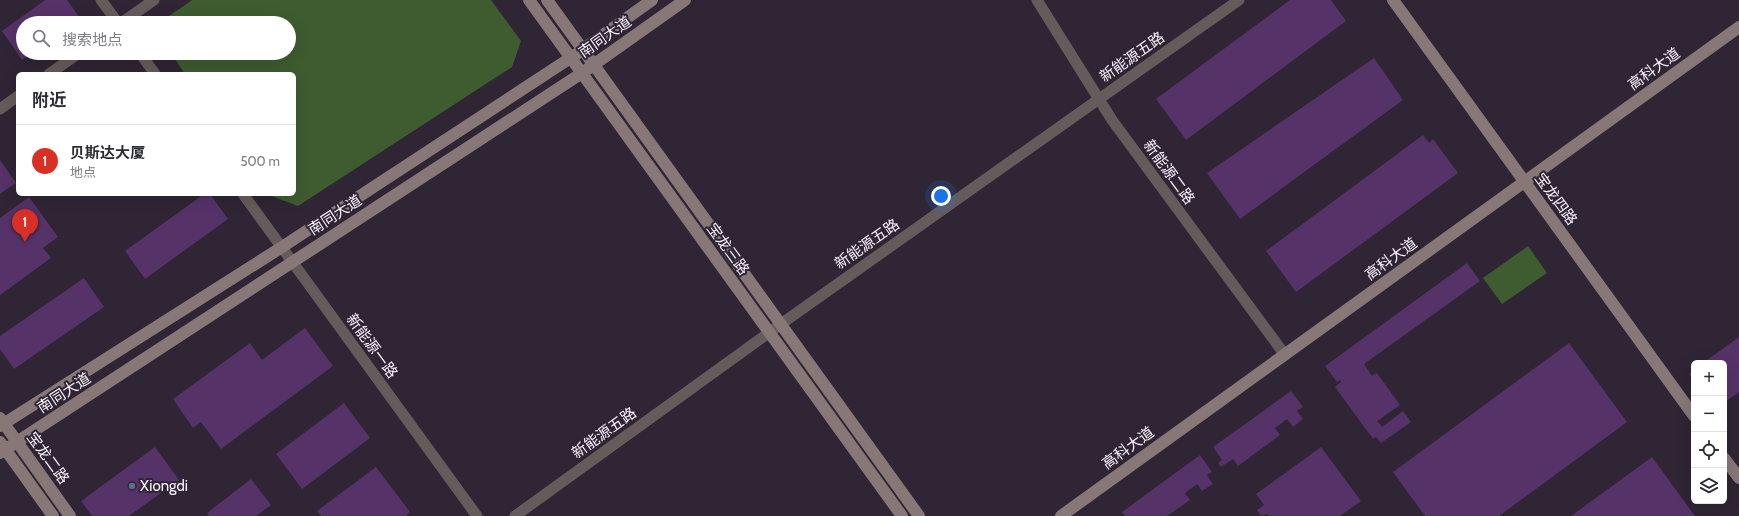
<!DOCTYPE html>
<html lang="zh">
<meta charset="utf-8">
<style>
:root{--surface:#fff;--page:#f7f7f7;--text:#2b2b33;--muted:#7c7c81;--line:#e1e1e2;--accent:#d93025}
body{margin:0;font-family:Cabin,"Noto Sans SC",sans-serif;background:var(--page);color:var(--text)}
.controls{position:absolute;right:12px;bottom:12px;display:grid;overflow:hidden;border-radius:6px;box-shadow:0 4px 16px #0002}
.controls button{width:36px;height:36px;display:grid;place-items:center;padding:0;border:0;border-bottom:1px solid var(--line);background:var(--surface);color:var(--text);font:20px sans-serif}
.you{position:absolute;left:941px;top:196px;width:14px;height:14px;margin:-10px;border:3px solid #fff;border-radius:50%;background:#1a73e8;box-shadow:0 0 0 6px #1a73e833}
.badge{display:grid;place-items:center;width:26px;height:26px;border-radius:50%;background:var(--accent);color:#fff;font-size:13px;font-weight:700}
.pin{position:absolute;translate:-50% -33px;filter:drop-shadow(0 1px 2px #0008)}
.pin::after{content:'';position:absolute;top:21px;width:14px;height:12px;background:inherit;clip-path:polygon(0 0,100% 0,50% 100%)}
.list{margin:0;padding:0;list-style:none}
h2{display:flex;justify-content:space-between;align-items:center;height:52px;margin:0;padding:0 16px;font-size:17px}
h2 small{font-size:13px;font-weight:400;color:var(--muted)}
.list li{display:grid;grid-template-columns:26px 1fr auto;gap:12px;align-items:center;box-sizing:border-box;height:72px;padding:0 16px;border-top:1px solid var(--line)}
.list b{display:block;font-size:15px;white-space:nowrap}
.list p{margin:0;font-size:13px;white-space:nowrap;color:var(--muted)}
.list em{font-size:13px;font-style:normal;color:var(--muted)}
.icon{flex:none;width:22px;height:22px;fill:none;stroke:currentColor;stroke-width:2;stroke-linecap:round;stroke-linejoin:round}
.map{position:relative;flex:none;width:1739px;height:516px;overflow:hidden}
.search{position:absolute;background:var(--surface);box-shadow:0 4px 16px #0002;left:16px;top:16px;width:280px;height:44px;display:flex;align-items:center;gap:10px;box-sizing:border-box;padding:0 14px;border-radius:22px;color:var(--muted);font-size:15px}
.panel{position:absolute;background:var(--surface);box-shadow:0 4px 16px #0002;left:16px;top:72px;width:280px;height:124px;border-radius:6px}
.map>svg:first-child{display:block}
.green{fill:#3e5c30}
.building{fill:#553268}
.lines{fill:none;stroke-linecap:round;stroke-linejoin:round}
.street{stroke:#665b5b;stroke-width:11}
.secondary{stroke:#877;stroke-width:12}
.service-dot{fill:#5c6f8a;stroke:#2f2534;stroke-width:1.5}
.labels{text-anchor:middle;stroke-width:4;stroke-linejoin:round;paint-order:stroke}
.street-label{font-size:15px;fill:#f9f2fd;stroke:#2f2534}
.poi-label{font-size:15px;fill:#f9f2fd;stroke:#2f2534;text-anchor:start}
</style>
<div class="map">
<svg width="1739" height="516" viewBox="0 0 1739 516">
<rect width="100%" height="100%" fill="#2f2534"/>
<path class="green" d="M192,0H491L521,41L512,67L298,206L266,194H294V74H185L171,53H289V23H159Z
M1528,246L1547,273L1502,304L1483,278Z"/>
<path class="building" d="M45,0H67L80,18L73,23H23V53H31L22,60L2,31Z
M1290,0H1331L1346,21L1186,140L1156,99Z
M1374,58L1403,100L1240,219L1207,173Z
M1423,135L1429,143L1433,139L1458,173L1296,292L1266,251Z
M0,160L16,183L0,194Z
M204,194H210L228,219L145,279L125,251Z
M29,197L58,237L43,248L51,258L0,295V218Z
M1467,263L1480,281L1364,364L1372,376L1377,373L1400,405L1377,421L1382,427L1403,411L1411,422L1381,443L1376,437L1373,439L1335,387L1341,382L1340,380L1337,382L1325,366Z
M84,278L104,307L14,369L0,349V336Z
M305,328L333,366L221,449L201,422L193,428L173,399L250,343L262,360Z
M1739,337V392L1724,403V363H1703Z
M1569,343L1627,422L1499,516H1425L1393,472Z
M1694,370V381L1689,374Z
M1291,391L1303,407L1297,411L1303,419L1293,427L1287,419L1275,428L1280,435L1238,466L1233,459L1221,467L1218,463L1222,460L1213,447Z
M344,403L370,438L302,489L276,454Z
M155,447L179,480L129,516H92L81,501Z
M1321,447L1361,501L1340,516H1269L1267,514L1261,516L1257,510L1264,505L1256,494Z
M1200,455L1212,472L1207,475L1213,484L1202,491L1197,484L1185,493L1190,500L1167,516H1125L1122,512Z
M1652,457L1695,516H1571Z
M376,467L410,512L406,516H321L317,511Z
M251,479L271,505L256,516H209L207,513Z"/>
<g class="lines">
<path class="street" d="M101,0L118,23
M1037,0L1112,120L1285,355
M121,23L154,0
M140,53L155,74
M49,74L79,53
M0,109L18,96
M243,194L477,516
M515,516L781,324L1239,0"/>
<path class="secondary" d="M529,0L902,516
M547,0L919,516
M1393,0L1694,416
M0,418L70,516
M0,426L282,247L578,53L652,0
M0,442L53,516
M0,453L582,73L685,0
M1724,458L1739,478
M1061,516L1739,27"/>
</g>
<circle class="service-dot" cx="132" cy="486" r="4"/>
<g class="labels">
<g class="street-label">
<text transform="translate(605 37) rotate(-35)" y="5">南同大道</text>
<text transform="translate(1132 57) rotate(-35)" y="5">新能源五路</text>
<text transform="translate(1654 69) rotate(-36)" y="5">高科大道</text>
<text transform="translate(1169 172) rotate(54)" y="5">新能源二路</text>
<text transform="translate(1556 199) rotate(54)" y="5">宝龙四路</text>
<text transform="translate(335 215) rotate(-33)" y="5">南同大道</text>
<text transform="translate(867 244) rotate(-35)" y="5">新能源五路</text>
<text transform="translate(728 249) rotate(54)" y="5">宝龙三路</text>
<text transform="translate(1391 259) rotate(-36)" y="5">高科大道</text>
<text transform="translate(372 346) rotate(54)" y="5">新能源一路</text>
<text transform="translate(64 393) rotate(-33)" y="5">南同大道</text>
<text transform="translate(604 433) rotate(-36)" y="5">新能源五路</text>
<text transform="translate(1128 448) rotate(-36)" y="5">高科大道</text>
<text transform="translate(48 458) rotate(54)" y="5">宝龙二路</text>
</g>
<g class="poi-label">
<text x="140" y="491">Xiongdi</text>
</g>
</g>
</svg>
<div class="controls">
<button>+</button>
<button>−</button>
<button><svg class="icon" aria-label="locate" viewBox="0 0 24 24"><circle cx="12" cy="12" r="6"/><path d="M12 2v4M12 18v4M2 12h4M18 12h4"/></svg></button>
<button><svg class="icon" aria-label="layers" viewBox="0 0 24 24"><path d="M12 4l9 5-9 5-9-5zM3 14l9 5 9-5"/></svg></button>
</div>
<div class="you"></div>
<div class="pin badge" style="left:25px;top:242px">1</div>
<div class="search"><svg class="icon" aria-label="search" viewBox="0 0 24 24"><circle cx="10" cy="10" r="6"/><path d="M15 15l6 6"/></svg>搜索地点</div>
<section class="panel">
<h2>附近<small></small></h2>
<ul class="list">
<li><span class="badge">1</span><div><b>贝斯达大厦</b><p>地点</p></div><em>500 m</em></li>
</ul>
</section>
</div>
